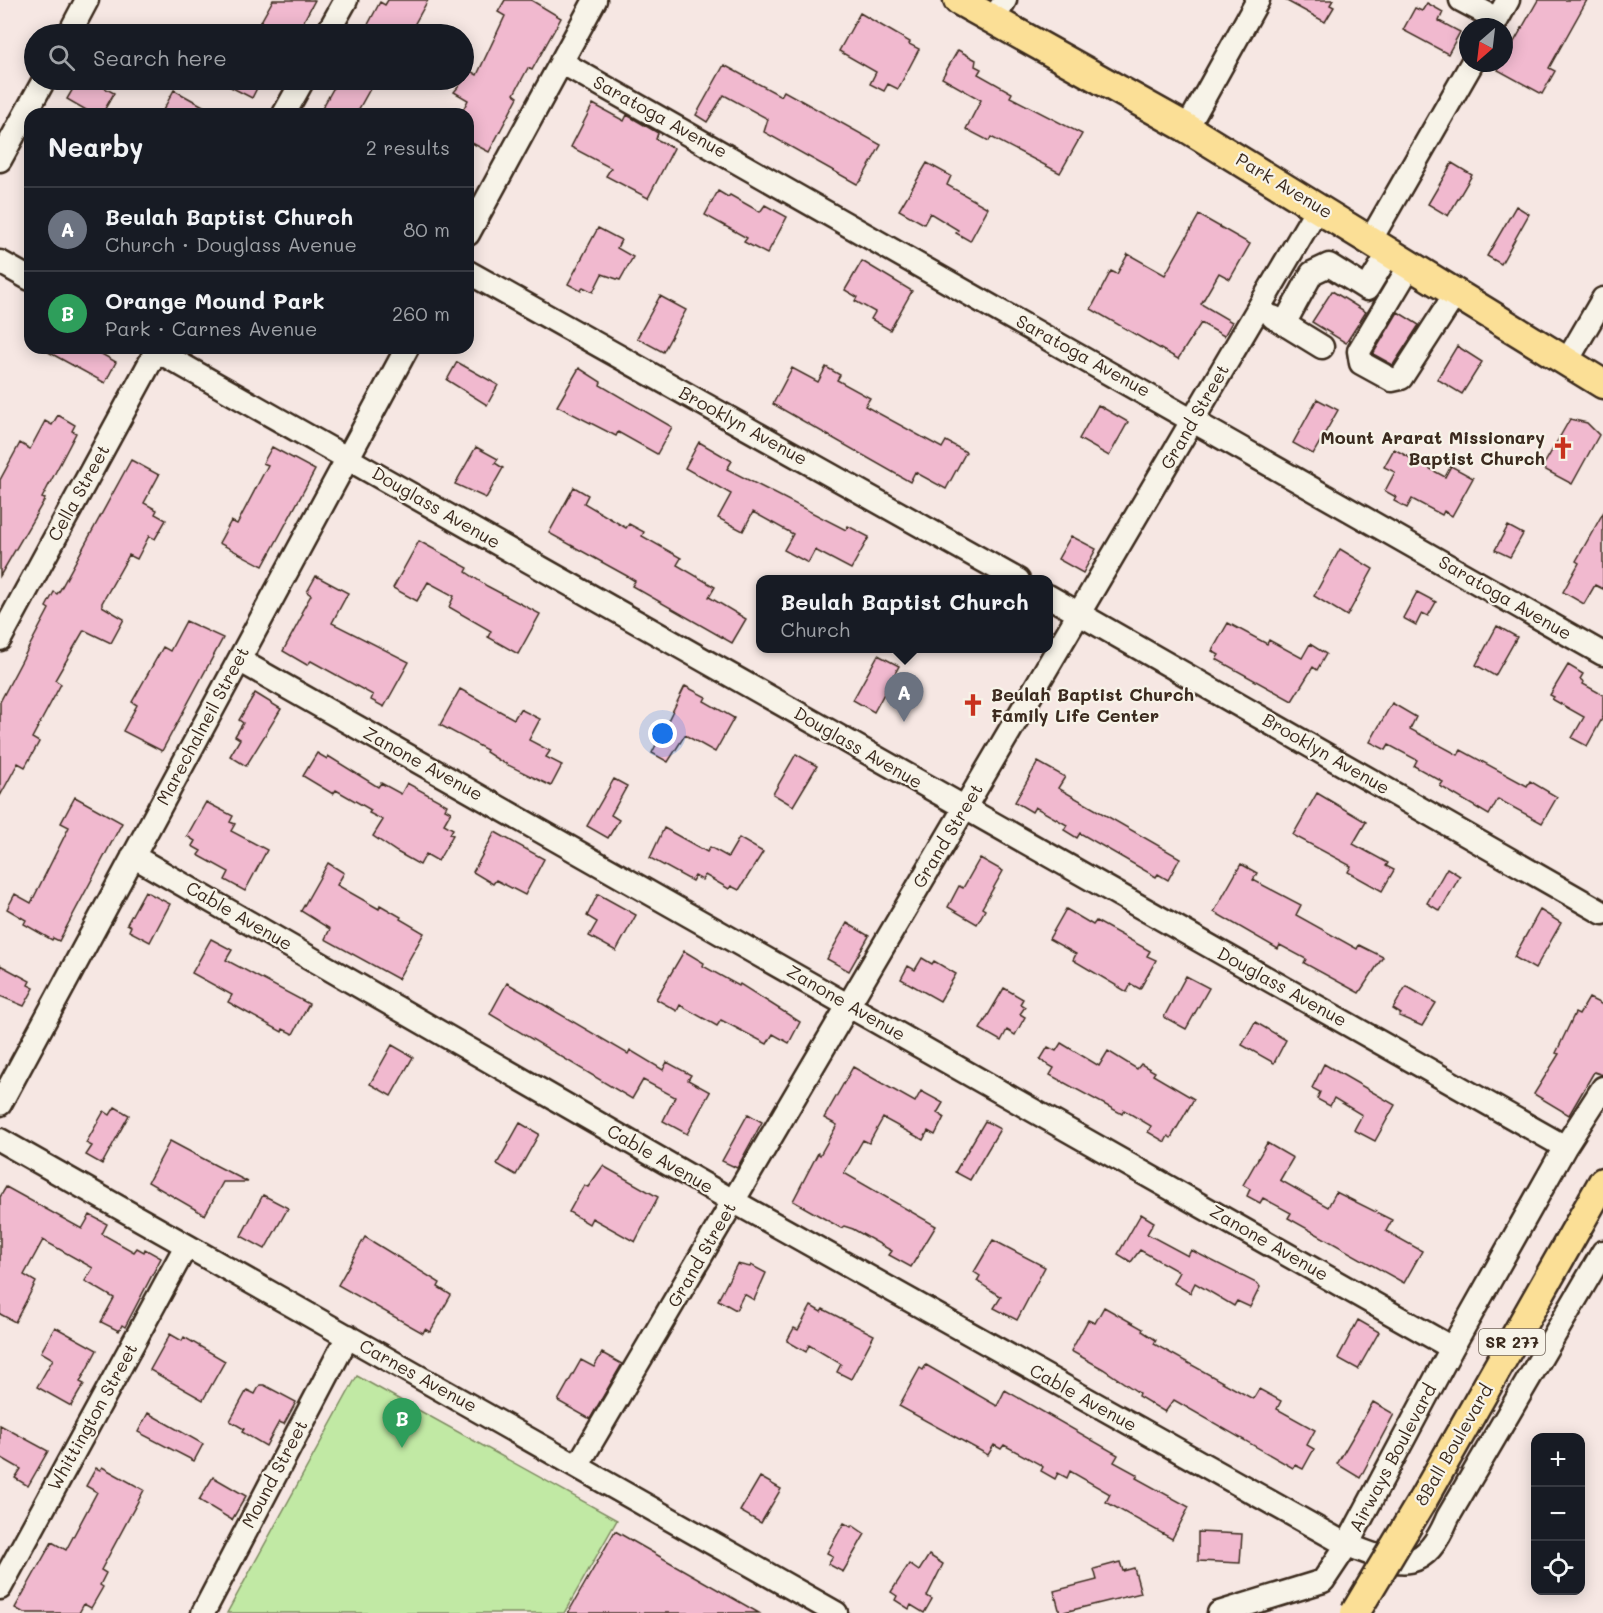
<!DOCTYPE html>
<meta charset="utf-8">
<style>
:root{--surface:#171b24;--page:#20242c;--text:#f1f3f6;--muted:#9ea1a6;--line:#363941;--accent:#7c3aed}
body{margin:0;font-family:Mali,sans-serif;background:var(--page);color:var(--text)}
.controls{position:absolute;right:18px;bottom:18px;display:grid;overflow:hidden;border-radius:12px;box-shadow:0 3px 15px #0003}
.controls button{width:54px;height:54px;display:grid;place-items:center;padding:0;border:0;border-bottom:2px solid var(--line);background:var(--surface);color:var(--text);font:30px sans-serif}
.compass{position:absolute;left:1459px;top:18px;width:54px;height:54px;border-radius:50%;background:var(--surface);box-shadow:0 3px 15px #0003;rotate:208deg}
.you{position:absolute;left:663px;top:734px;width:21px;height:21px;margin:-15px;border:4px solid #fff;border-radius:50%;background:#1a73e8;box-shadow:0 0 0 9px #1a73e833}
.badge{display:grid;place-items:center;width:39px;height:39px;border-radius:50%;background:var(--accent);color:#fff;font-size:20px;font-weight:700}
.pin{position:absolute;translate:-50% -50px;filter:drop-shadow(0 2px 3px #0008)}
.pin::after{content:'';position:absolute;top:32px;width:21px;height:18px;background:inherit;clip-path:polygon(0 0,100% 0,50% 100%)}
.popup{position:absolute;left:756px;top:575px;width:297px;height:78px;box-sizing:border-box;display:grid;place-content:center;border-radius:12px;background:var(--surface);filter:drop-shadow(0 2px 4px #0005);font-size:20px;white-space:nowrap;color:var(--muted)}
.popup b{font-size:22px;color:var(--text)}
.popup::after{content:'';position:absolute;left:50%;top:100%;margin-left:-12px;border:12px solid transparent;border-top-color:var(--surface)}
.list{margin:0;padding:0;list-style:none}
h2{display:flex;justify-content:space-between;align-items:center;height:78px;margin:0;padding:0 24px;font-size:26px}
h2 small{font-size:20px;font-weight:400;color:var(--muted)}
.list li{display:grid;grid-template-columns:39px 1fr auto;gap:18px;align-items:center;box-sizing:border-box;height:84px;padding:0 24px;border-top:2px solid var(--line)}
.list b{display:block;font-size:22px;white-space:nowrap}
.list p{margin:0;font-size:20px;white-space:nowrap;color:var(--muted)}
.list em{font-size:20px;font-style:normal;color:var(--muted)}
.icon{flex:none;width:33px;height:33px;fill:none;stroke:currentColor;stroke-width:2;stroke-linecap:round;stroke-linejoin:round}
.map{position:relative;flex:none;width:1603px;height:1613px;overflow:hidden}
.search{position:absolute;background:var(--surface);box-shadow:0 3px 15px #0003;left:24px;top:24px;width:450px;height:66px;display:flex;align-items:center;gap:15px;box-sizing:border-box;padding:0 21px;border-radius:33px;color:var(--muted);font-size:22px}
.panel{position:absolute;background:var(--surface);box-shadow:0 3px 15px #0003;left:24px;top:108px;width:450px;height:246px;border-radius:18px}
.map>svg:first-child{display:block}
.green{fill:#c1e9a4;stroke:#7e8a61;stroke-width:1.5}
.building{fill:#f1b9cf;stroke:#3b2a1e;stroke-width:1.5}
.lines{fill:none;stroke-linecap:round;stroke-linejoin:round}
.minor-casing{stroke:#3b2a1e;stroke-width:27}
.major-casing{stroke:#3b2a1e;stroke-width:33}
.minor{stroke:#f7f3e8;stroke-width:22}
.major{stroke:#fbdf96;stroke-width:28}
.major-bridge-casing{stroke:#3b2a1e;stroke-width:33;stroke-linecap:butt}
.major-bridge{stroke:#fbdf96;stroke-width:28}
.labels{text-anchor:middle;stroke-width:4.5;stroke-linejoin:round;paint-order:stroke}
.shield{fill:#f7f3e8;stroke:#73665b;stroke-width:1.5}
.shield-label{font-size:16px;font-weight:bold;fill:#3b2a1e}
.street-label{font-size:18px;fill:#3b2a1e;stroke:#f7f3e8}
.poi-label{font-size:18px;font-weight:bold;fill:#3b2a1e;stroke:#f7f3e8;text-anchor:end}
</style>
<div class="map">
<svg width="1603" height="1613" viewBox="0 0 1603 1613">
<rect width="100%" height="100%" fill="#f6e7e3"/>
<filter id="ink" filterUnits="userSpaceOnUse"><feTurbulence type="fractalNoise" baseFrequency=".0167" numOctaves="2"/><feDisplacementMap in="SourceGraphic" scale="12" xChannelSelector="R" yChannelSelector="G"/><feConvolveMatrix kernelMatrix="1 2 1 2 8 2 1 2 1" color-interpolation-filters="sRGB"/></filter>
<g filter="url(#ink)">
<path class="green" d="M357,1376L617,1520L564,1613H227Z"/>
<path class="building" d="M273,0H315L301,26L297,24L291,34H254Z
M388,0H428L409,34H363L380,2L385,5Z
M505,0H531L561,18L532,70L528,68L514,94L518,97L489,152L468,141V114H461L468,100L454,92L464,80L467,69L477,75L505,16L498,12Z
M1285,0H1333L1330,5L1334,7L1325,22Z
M1538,0H1587L1549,68L1555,71L1542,94L1498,70Z
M1427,3L1443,12L1439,21L1460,32L1448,54L1403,30L1415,8L1422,11Z
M860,13L910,42L909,44L919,49L898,89L888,84L884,91L870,84L876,72L839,51Z
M958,50L976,60L975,66L981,69L978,74L1012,93L1010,97L1082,134L1060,173L991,137L989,141L966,129L981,100L942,78Z
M724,65L781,96L784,91L881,145L861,180L857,184L764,132L768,119L724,95L707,122L696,115Z
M78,80H90L114,93L102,114H93L67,99Z
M217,80H261L252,98Z
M338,80H375L356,114H319Z
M174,90L192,100L218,114H161Z
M593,104L624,121L627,115L658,133L656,139L674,148L648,198L606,176L611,168L571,147Z
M927,163L951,176L947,185L988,208L970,241L956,233L958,230L930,213L924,224L899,210Z
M1452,163L1472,175L1448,216L1428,204Z
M718,191L728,197L730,195L760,212L765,205L787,217L767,254L744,242L747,238L705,215Z
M1516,206L1529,214L1501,264L1487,256Z
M1199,215L1250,244L1230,279L1219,273L1201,304L1232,322L1224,336L1201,323L1178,359L1091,309L1111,271L1117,274L1128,254L1165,275Z
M598,228L621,240L617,248L633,257L620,280L602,274L593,292L583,287L581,291L568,284Z
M862,261L912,291L890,330L871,319L875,312L855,301L857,297L845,290Z
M1332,291L1366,312L1346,343L1312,322Z
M660,296L686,310L663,352L637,338Z
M1398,312L1419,325L1393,365L1373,354Z
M1457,346L1482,362L1462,394L1437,379Z
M41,348H91L116,362L105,383Z
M457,362L498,385L487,405L447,380Z
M826,367L840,375L837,380L870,398L865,406L942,448L946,441L966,452L946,489L915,472L910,482L773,404L792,368L818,382Z
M579,368L601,382L600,385L672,427L657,454L618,432L616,436L557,406Z
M1317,399L1338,410L1313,454L1293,443Z
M1098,405L1128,422L1109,456L1079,439Z
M58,415L75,425L72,431L76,433L42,498L45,499L0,576V480L20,443L30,449L45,421L52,425Z
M1570,419L1587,423L1599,435L1572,484L1542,468Z
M699,442L732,461L727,469L846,530L848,526L869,537L851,569L815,550L808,563L784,550L793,534L753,512L743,531L718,518L731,494L685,468Z
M272,447L315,470L263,566L219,543L231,521L237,524L268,465L263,463Z
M476,447L498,459L495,463L503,468L486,498L455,484Z
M1394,449L1445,477L1451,466L1473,478L1452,516L1444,511L1442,515L1412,499L1407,508L1394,501L1396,497L1385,491L1395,472L1384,467Z
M131,460L159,475L144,503L157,510L155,514L166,520L155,539L149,536L137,559L129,555L102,603V606L124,619L111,643L84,630L55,680L61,684L32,738L39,742L25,767L18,763L0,796V702L49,609L46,607L54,592L57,594L60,590Z
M574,487L588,495L584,503L626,528L629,524L644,532L642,536L681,558L677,565L715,587L709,597L746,619L732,643L632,586L635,581L627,576L549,533Z
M1603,513V589L1595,585L1584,604L1563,592L1579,563L1576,561Z
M1508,526L1523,534L1510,557L1495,550Z
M1071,536L1096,549L1083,573L1058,559Z
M419,541L468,568L466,572L487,586L540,614L518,654L488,637L491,631L449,607L454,596L428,582L417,601L393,588Z
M1340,549L1373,569L1347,616L1314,596Z
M316,576L348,593L332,623L409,662L384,707L371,700L373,695L311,661L307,665L283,651L303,614L301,613L311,595L307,592Z
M1417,592L1436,602L1428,616L1422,613L1416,625L1403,618Z
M186,621L223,638L162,751L123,731L137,705L132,702L163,647L170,651Z
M1228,623L1267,644L1269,640L1302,658L1310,644L1326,654L1317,670L1313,667L1292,701L1216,659L1219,655L1212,651Z
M1497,626L1517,637L1495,676L1476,665Z
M878,655L899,666L874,712L853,700Z
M1568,665L1583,674L1580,679L1584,682L1583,684L1603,695V717L1587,746L1572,738L1584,717L1552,699L1554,697L1550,695Z
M685,686L706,697L704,701L734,718L715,752L685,735L668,762L652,753Z
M460,689L514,719L520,709L540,719L529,740L550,751L546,757L562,765L551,786L500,761L486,752L487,750L440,725Z
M255,693L281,709L246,766L230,756L240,739L235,736L243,723L239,720Z
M1392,703L1416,717L1410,729L1458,755L1461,750L1527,786L1530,781L1557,797L1542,823L1498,799L1489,815L1440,786L1443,782L1414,766L1417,760L1389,745L1386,750L1370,742Z
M317,753L327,759L328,756L378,787L381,783L401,794L407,783L447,805L445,809L451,812L444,824L453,829L450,834L453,835L438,861L426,854L420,865L397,852L373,836L383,820L369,813L371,810L336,790L333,794L303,776Z
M796,754L817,766L793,806L773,794Z
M1038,762L1065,777L1058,788L1180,858L1168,880L1158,874L1156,877L1080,833L1077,838L1064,830L1067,825L1035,807L1032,812L1015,802Z
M614,779L627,786L611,815L619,820L608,838L587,826Z
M1317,793L1366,822L1353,844L1388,863L1386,866L1394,870L1382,891L1348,872L1351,866L1293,835Z
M75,797L122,823L59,941L53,938L52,940L24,924L26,920L7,909L15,894L31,903L69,827L61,823Z
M206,802L233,816L230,822L235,824L231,831L267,850L245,891L225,880L229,872L198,855L201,851L192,846L195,841L187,836Z
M664,828L707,852L710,847L728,857L739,838L763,852L739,890L731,886L729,889L705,875L702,880L695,876L692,881L650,858Z
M495,832L544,859L525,895L496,880L493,884L473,872Z
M980,858L1003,871L982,908L985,910L977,924L948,907L959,886L963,888Z
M328,863L344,873L337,885L379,909L380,905L401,917L400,919L424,933L398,979L325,939L330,929L301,911Z
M1241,864L1257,873L1253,880L1301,905L1296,915L1357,949L1359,945L1383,957L1359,993L1304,963L1306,959L1280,945L1278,949L1214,912Z
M1447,868L1460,876L1440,911L1427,903Z
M145,891L170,904L150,942L129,931L131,926L127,924Z
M598,894L636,915L616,951L589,936L597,922L587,916Z
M1066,909L1093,925L1096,921L1150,951L1147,956L1156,960L1140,989L1131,984L1127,992L1073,960L1076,954L1049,939Z
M1540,910L1561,923L1535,969L1514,957Z
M847,923L869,936L849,971L827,959Z
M211,939L232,950L226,960L309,1004L293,1034L283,1029L282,1032L244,1011L228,1002L232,995L192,973Z
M684,951L704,963L703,966L739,986L740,984L800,1022L789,1043L773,1034L767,1044L721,1020L717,1026L680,1005L677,1011L656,999Z
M922,958L932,964L934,961L956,974L940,1001L901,979L908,966L915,970Z
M0,965L30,981L28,985L34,988L24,1006L0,996Z
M1186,976L1209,988L1186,1029L1164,1017Z
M507,983L628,1054L630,1050L663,1070L667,1062L691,1075L688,1080L710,1092L687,1134L663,1121L675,1097L643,1080L632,1099L490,1014Z
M1406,986L1436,1003L1422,1026L1399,1016L1401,1014L1393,1009Z
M1004,988L1023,999L1020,1004L1025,1007L1020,1014L1025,1017L1015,1035L1007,1030L1001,1041L980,1029Z
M1589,998L1603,1005V1075L1594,1072L1569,1115L1534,1094L1559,1054L1556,1053L1575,1013L1579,1015Z
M1255,1022L1286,1040L1274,1063L1242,1045Z
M1061,1043L1099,1066L1108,1051L1137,1069L1141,1064L1155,1072L1153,1075L1194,1099L1171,1138L1168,1136L1165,1142L1148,1132L1151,1126L1124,1110L1122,1114L1050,1075L1054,1068L1040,1060L1048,1047L1056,1051Z
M392,1045L413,1057L391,1096L370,1084Z
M1324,1064L1395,1105L1375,1141L1354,1130L1362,1115L1334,1098L1330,1106L1317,1099L1320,1092L1312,1088Z
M853,1067L915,1102L921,1091L943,1103L937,1113L944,1117L935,1135L928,1131L923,1140L883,1118L869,1143L863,1140L844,1173L936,1226L911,1267L889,1255L892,1251L853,1229L844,1226L841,1228L793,1201L818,1153L820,1155L837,1125L824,1118Z
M115,1107L129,1115L102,1164L86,1155L92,1146L86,1143L104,1111L110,1115Z
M748,1114L762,1122L737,1168L722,1161Z
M985,1121L1000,1129L970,1180L955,1172Z
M520,1123L539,1134L516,1175L497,1164Z
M170,1141L215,1165L248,1182H223L205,1215L148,1182Z
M1267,1143L1293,1158L1280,1180L1328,1207L1336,1192L1392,1220L1386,1231L1422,1251L1404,1283L1288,1218L1291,1213L1263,1198L1260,1203L1247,1196L1250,1189L1243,1185Z
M603,1166L658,1197L635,1242L592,1218L589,1224L569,1212L584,1185L588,1187Z
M6,1187L82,1229L90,1215L107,1224L102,1234L134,1252L137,1248L144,1252L145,1249L161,1258L125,1327L122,1325L119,1331L101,1322L114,1298L85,1281L93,1268L43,1240L24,1275L36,1282L15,1322L0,1314V1197Z
M263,1195L288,1208L265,1249L241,1236Z
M1141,1214L1154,1222L1147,1234L1188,1256L1191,1250L1258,1284L1260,1287L1250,1307L1237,1301L1234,1306L1195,1283L1190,1293L1173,1283L1179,1272L1140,1250L1131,1262L1118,1254Z
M365,1237L440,1283L438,1287L451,1295L430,1332L425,1329L423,1333L338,1285Z
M993,1240L1045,1267L1017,1320L994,1308L1001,1297L977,1281L980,1276L974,1272Z
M737,1264L750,1267L751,1265L766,1273L754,1300L744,1294L736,1310L718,1300Z
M811,1306L821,1312L823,1309L874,1335L851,1379L837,1372L841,1364L809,1345L806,1352L787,1341L794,1328L798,1330Z
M1104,1307L1143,1329L1142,1331L1156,1340L1154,1344L1253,1399L1259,1389L1281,1401L1277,1409L1315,1430L1307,1445L1314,1449L1303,1469L1295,1465L1293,1468L1174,1400L1165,1412L1138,1396L1139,1393L1103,1369L1071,1351L1088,1320L1095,1323Z
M1358,1320L1379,1332L1358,1369L1338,1358Z
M55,1327L97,1350L80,1382L84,1384L71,1406L37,1387L53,1359L41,1352Z
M170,1334L182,1341L184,1337L225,1361L203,1400L150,1370Z
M602,1353L622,1364L590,1419L558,1401L581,1360L594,1367Z
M926,1365L997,1406L1005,1390L1118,1455L1114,1462L1138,1475L1136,1478L1189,1507L1172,1539L1106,1502L1110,1494L1070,1471L1067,1478L1058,1473L1055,1479L1041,1471L1043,1467L1041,1465L1004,1445L1001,1449L994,1445L988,1455L899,1406L920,1368L923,1370Z
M260,1385H264L296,1402L284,1424L279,1422L266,1446L242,1432L244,1429L230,1421L247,1390L255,1394Z
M1373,1402L1394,1414L1360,1478L1337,1464Z
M148,1413L203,1444L194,1461L138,1432Z
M0,1425L48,1451L28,1486L15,1478L21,1469L0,1457Z
M102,1467L144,1490L101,1570L106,1573L100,1585L103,1587L91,1608L84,1604L79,1613H24L15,1608L52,1542L66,1550L97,1492L86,1486L96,1468L100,1470Z
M213,1477L246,1496L232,1520L199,1500Z
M760,1477L781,1489L761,1523L740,1511Z
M844,1523L851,1527L852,1525L865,1534L843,1572L828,1564L833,1556L827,1553Z
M615,1531L759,1613H568Z
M1198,1532L1242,1534L1240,1563L1198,1561Z
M929,1555L943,1564L927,1596L932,1599L924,1613L911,1605L909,1609L895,1600L897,1596L891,1592L909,1564L919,1571Z
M1120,1562L1123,1571L1134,1568L1141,1593L1060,1613L1054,1591L1097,1580L1094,1569Z"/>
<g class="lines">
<g class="minor-casing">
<path id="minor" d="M1461,0L1497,19
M994,19L1005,0
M1493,27L1508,0
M69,34L87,0
M327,34L346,0
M561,62L1603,654
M284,114L303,80
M1187,128L1258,0
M0,160L44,80
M468,234L595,0
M1371,239L1472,63
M0,262L30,279
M1411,264L1359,351L1361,363L1392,380L1401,378L1456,293
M468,272L1018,580
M1273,317L1322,347
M1284,324L1312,273L1329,265L1367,289L1390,251
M152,348L1565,1147
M1567,361L1603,299
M1048,596L1603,913
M0,639L158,348
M239,660L1452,1348
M133,856L733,1201L1347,1545C1399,1564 1422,1579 1448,1517L1603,1252
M0,1104L407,348
M0,1140L836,1613
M578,1465L1318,207
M0,1588L186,1246
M203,1613L348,1336
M1219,1613L1323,1581L1347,1545L1452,1348L1565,1147L1603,1088"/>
</g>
<g class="major-casing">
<path id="major" d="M958,0L1187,128L1603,384
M1422,1501L1603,1182"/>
</g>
<use href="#minor" class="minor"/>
<use href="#major" class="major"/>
<g class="major-bridge-casing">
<path id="major-bridge" d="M1355,1613L1422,1501"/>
</g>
<use href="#major-bridge" class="major-bridge"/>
</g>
</g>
<defs>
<g id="church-bare" transform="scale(1.8)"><path d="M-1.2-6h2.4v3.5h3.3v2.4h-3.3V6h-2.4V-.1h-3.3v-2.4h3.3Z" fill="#c8321e" stroke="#f7f3e8" stroke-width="2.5" paint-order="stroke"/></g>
</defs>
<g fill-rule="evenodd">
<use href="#church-bare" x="1563" y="448"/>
<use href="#church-bare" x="973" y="705"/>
</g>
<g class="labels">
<rect class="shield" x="1479" y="1329" width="66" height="26" rx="4.5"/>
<g class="shield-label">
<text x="1512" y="1348">SR 277</text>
</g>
<g class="street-label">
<text transform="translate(660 117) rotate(29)" y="6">Saratoga Avenue</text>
<text transform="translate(1284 186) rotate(31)" y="6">Park Avenue</text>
<text transform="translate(1083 356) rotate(29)" y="6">Saratoga Avenue</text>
<text transform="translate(1195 417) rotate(-60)" y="6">Grand Street</text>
<text transform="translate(743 426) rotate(29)" y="6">Brooklyn Avenue</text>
<text transform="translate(79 493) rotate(-61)" y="6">Cella Street</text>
<text transform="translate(436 508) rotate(30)" y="6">Douglass Avenue</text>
<text transform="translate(1505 598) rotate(30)" y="6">Saratoga Avenue</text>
<text transform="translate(203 726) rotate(-62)" y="6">Marechalneil Street</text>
<text transform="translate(858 748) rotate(30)" y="6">Douglass Avenue</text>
<text transform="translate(1326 754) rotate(30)" y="6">Brooklyn Avenue</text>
<text transform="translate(423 764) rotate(29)" y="6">Zanone Avenue</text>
<text transform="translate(948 836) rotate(-59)" y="6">Grand Street</text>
<text transform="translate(239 916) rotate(30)" y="6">Cable Avenue</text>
<text transform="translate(1282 987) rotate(29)" y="6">Douglass Avenue</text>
<text transform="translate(846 1003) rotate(30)" y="6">Zanone Avenue</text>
<text transform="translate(660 1159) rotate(30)" y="6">Cable Avenue</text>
<text transform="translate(1269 1243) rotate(30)" y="6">Zanone Avenue</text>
<text transform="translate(702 1255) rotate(-60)" y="6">Grand Street</text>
<text transform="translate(418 1376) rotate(29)" y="6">Carnes Avenue</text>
<text transform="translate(1083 1398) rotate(29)" y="6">Cable Avenue</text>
<text transform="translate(93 1417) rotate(-61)" y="6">Whittington Street</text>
<text transform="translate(1454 1445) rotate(-60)" y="6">8Ball Boulevard</text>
<text transform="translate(1393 1458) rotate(-62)" y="6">Airways Boulevard</text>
<text transform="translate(275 1474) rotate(-62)" y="6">Mound Street</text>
</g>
<g class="poi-label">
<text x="1545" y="444">Mount Ararat Missionary<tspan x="1545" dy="21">Baptist Church</tspan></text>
<text x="991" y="701" text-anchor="start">Beulah Baptist Church<tspan x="991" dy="21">Family Life Center</tspan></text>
</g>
</g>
</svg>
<div class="controls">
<button>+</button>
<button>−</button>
<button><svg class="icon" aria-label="locate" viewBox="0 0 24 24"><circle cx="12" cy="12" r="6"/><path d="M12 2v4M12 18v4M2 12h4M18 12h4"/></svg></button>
</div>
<svg class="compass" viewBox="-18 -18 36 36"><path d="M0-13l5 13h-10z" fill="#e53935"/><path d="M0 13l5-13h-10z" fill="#9ea1a6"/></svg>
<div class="you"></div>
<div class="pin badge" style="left:904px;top:722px;background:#6b7280">A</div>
<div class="popup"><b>Beulah Baptist Church</b>Church</div>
<div class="pin badge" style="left:402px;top:1448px;background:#2e9e5b">B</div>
<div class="search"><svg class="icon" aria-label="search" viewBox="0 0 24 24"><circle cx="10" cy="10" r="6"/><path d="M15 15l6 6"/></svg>Search here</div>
<section class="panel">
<h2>Nearby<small>2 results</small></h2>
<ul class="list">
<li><span class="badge" style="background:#6b7280">A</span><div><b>Beulah Baptist Church</b><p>Church · Douglass Avenue</p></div><em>80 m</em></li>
<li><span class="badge" style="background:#2e9e5b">B</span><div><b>Orange Mound Park</b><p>Park · Carnes Avenue</p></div><em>260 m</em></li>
</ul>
</section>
</div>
